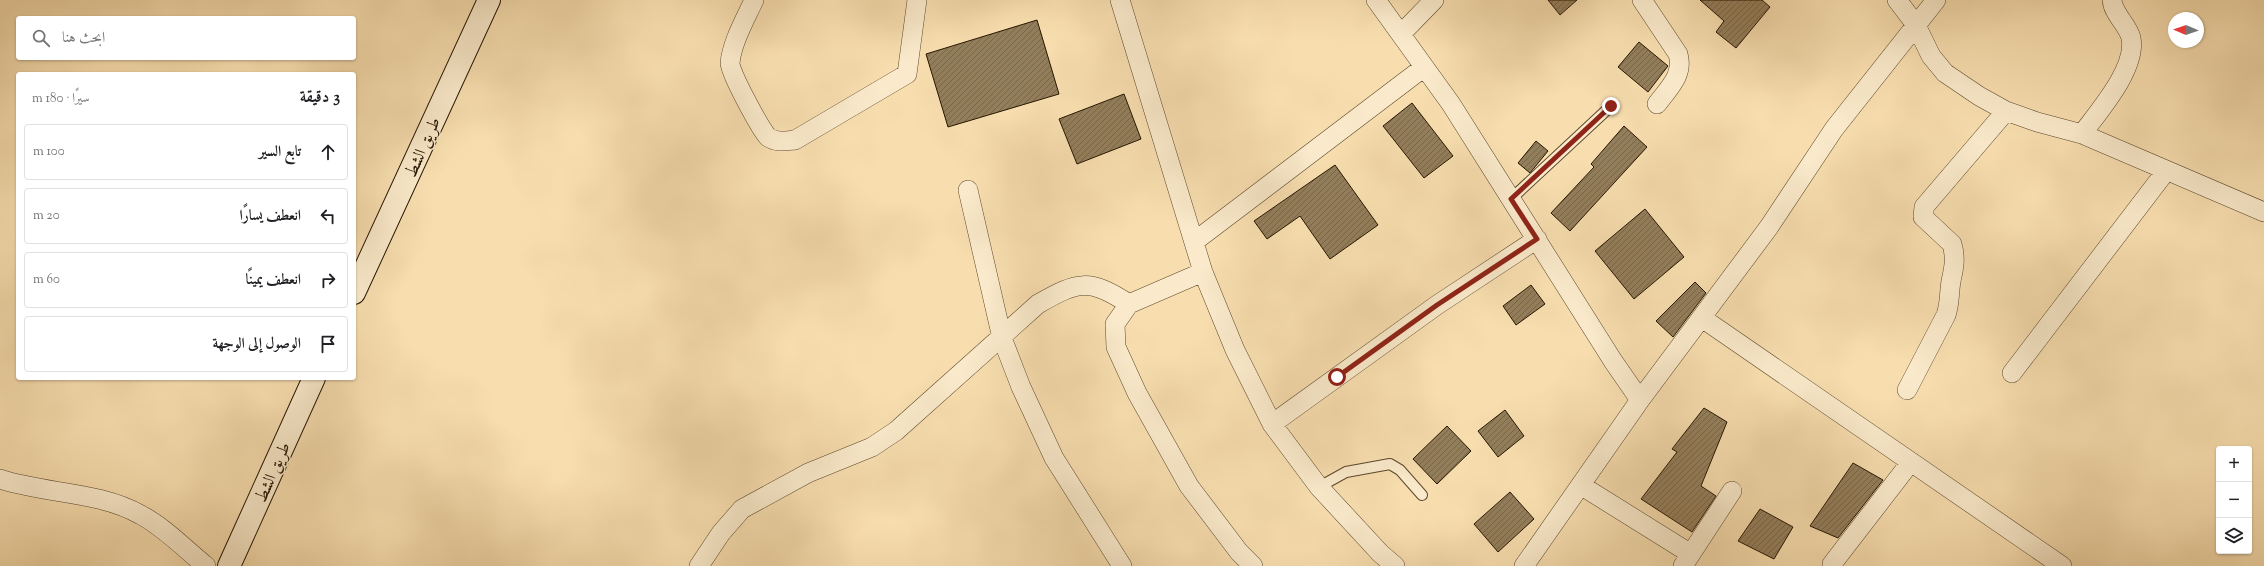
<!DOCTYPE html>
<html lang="ar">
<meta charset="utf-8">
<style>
:root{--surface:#fff;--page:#f6f6f6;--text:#202124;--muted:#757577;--line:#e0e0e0}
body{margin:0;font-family:"Sorts Mill Goudy",Amiri,serif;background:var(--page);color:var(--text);direction:rtl}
.controls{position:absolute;right:12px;bottom:12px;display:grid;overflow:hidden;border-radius:4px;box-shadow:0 1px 3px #0004}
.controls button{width:36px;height:36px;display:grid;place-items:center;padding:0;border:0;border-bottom:1px solid var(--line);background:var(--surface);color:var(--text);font:20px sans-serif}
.compass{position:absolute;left:2168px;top:12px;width:36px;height:36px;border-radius:50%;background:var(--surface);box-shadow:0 1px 3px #0004;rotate:272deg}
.stop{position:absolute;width:12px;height:12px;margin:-9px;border:3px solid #8f2418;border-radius:50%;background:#fff}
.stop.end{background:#8f2418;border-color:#fff;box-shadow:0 1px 4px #0008}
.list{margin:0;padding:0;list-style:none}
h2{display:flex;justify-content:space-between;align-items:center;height:52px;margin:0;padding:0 16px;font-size:17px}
h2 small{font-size:13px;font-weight:400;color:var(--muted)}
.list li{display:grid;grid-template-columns:26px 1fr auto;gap:12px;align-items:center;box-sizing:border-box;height:56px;margin:0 8px 8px;padding:0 8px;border:1px solid var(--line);border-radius:4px}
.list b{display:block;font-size:15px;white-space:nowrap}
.list em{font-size:13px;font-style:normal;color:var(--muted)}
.icon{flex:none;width:22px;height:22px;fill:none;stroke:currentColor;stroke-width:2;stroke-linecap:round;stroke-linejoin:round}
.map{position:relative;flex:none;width:2264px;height:566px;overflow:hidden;direction:ltr}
.search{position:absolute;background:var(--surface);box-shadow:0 1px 3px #0004;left:16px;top:16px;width:340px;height:44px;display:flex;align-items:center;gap:10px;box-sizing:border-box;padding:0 14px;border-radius:4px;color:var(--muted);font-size:15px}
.panel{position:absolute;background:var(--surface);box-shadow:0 1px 3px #0004;left:16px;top:72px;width:340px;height:308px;border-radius:4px;direction:rtl}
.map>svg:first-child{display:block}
.building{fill:url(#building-hatch);stroke:#261500}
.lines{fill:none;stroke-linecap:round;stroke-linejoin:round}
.service-casing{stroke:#5a472c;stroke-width:12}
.minor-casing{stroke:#5a472c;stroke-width:20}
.secondary-casing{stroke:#261500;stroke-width:24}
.service{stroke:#faeacb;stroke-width:10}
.minor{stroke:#faeacb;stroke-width:19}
.secondary{stroke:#faeacb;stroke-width:22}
.route{stroke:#8f2418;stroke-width:5}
.labels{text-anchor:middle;stroke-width:3;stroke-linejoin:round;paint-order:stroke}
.street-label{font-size:17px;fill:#261500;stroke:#faeacb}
</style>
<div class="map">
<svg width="2264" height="566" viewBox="0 0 2264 566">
<defs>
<pattern id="building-hatch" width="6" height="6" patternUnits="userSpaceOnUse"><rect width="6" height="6" fill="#937e5b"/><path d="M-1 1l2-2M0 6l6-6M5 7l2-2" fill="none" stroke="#786649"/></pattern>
</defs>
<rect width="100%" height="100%" fill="#f8deaf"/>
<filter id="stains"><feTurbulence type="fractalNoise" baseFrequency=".005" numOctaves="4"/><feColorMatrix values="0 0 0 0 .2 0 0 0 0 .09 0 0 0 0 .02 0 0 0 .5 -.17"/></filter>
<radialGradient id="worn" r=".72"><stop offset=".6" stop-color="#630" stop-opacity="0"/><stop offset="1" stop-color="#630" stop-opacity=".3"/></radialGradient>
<path class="building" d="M1548,0H1577L1560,15Z
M1700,0H1762L1770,7L1736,48L1716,32L1724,21Z
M1037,20L1059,94L948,127L926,54Z
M1639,42L1668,66L1648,92L1618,67Z
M1124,94L1141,139L1077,164L1059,119Z
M1412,103L1453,156L1424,178L1383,126Z
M1624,126L1647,147L1570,231L1551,213L1594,167L1591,164Z
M1536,141L1548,151L1530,173L1518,163Z
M1335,165L1378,225L1330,259L1300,216L1267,239L1254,221Z
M1645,209L1684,257L1634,299L1595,251Z
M1695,282L1706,293L1673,337L1656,321Z
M1531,285L1545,304L1516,325L1503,306Z
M1704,408L1727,422L1701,486L1716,496L1692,532L1641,499L1677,452L1672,449Z
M1505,410L1524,436L1498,457L1478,431Z
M1447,426L1471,451L1437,484L1413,459Z
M1853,463L1883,480L1838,538L1810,526Z
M1510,492L1534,519L1498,552L1474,524Z
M1760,509L1793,527L1774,559L1738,541Z"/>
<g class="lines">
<g class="service-casing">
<path id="service" d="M1511,199L1611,106
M1319,487L1346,472L1390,464L1400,470L1422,495"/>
</g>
<g class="minor-casing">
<path id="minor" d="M754,0C745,20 732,42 730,63C729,71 761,130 768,137C777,143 785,141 795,140L907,74L917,0
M1120,0L1203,272L1235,350L1272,424L1319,487L1380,553L1395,566
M1376,0L1451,104L1613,361L1640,400
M1642,0L1678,54C1684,75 1669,88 1657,104
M1897,0L1916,25L1931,56L1945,73L1979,96L2006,111L2037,122L2082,134L2264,212
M1401,34L1434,0
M2082,134C2099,111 2137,68 2131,38C2128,25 2113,14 2112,0
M968,190L1002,338L1021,387L1054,458L1122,566
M1195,241L1423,68
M1203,272L1129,304L1115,324L1116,347L1137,393L1189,486L1239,552L1253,566
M1702,318L2062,566
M2012,373L2166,171
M1907,390L1946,315C1950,304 1949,293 1951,281C1954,268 1956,258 1952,244L1923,217L1924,207L2006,111
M1272,424L1437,305L1537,239
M0,479C45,494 99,491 141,515C164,527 185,549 206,566
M1582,486L1691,554
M1832,564L1910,463
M699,566L721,533L742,509L808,473L872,447L896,431L1038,304C1078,281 1089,278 1129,304
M1524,566L1640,400L1769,227L1834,129L1936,0
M1683,566L1732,491"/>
</g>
<g class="secondary-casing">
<path id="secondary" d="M354,293L489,0
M229,566L314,378"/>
</g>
<use href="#service" class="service"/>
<use href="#minor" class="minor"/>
<use href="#secondary" class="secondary"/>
</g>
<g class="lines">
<path class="route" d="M1337,377L1437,305L1537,239L1511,199L1611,106"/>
</g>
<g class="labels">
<g class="street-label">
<text transform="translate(422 147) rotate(-66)" y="6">طريق الشط</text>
<text transform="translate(272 472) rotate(-66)" y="6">طريق الشط</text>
</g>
</g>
<rect width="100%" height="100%" filter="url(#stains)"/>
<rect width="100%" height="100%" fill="url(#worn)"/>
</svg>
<div class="controls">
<button>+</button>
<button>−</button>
<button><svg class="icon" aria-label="layers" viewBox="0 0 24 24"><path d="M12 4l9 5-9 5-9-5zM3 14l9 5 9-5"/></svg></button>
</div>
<svg class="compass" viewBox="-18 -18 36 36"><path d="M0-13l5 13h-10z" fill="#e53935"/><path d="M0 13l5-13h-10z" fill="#757577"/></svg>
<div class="stop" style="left:1337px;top:377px"></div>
<div class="stop end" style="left:1611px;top:106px"></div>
<div class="search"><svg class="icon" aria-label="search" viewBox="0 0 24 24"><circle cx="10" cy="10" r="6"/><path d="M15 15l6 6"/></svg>ابحث هنا</div>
<section class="panel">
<h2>3 دقيقة<small>سيرًا · 180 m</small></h2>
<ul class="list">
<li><svg class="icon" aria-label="ahead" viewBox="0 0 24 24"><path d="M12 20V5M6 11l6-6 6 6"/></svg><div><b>تابع السير</b></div><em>100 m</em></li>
<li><svg class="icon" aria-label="left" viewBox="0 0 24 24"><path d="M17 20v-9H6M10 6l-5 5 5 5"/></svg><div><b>انعطف يسارًا</b></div><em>20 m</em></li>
<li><svg class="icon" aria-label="right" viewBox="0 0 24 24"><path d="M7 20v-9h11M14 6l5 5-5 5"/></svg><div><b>انعطف يمينًا</b></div><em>60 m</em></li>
<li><svg class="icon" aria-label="arrive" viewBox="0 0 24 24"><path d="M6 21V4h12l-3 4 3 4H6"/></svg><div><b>الوصول إلى الوجهة</b></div></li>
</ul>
</section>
</div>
